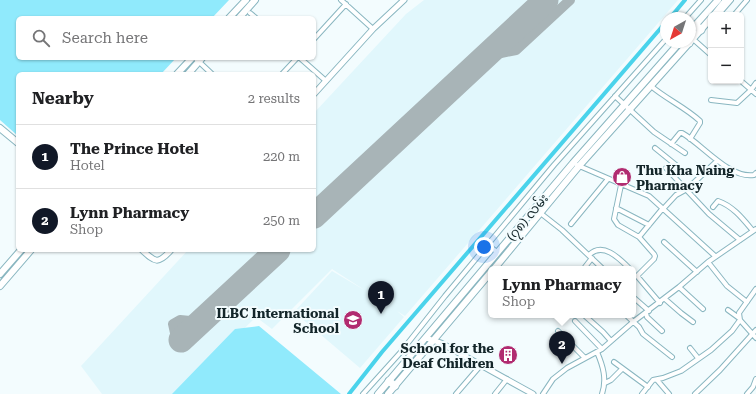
<!DOCTYPE html>
<meta charset="utf-8">
<style>
:root{--surface:#fff;--page:#f6f6f6;--text:#202124;--muted:#757577;--line:#e0e0e0;--accent:#111827}
body{margin:0;font-family:"Roboto Serif","Noto Sans Myanmar",serif;background:var(--page);color:var(--text)}
.controls{position:absolute;right:12px;top:12px;display:grid;overflow:hidden;border-radius:6px;box-shadow:0 1px 3px #0004}
.controls button{width:36px;height:36px;display:grid;place-items:center;padding:0;border:0;border-bottom:1px solid var(--line);background:var(--surface);color:var(--text);font:20px sans-serif}
.compass{position:absolute;left:660px;top:12px;width:36px;height:36px;border-radius:50%;background:var(--surface);box-shadow:0 1px 3px #0004;rotate:219deg}
.you{position:absolute;left:484px;top:247px;width:14px;height:14px;margin:-10px;border:3px solid #fff;border-radius:50%;background:#1a73e8;box-shadow:0 0 0 6px #1a73e833}
.badge{display:grid;place-items:center;width:26px;height:26px;border-radius:50%;background:var(--accent);color:#fff;font-size:13px;font-weight:700}
.pin{position:absolute;translate:-50% -33px;filter:drop-shadow(0 1px 2px #0008)}
.pin::after{content:'';position:absolute;top:21px;width:14px;height:12px;background:inherit;clip-path:polygon(0 0,100% 0,50% 100%)}
.popup{position:absolute;left:488px;top:266px;width:148px;height:52px;box-sizing:border-box;display:grid;place-content:center;border-radius:6px;background:var(--surface);filter:drop-shadow(0 1px 3px #0005);font-size:13px;white-space:nowrap;color:var(--muted)}
.popup b{font-size:15px;color:var(--text)}
.popup::after{content:'';position:absolute;left:50%;top:100%;margin-left:-8px;border:8px solid transparent;border-top-color:var(--surface)}
.list{margin:0;padding:0;list-style:none}
h2{display:flex;justify-content:space-between;align-items:center;height:52px;margin:0;padding:0 16px;font-size:17px}
h2 small{font-size:13px;font-weight:400;color:var(--muted)}
.list li{display:grid;grid-template-columns:26px 1fr auto;gap:12px;align-items:center;box-sizing:border-box;height:64px;padding:0 16px;border-top:1px solid var(--line)}
.list b{display:block;font-size:15px;white-space:nowrap}
.list p{margin:0;font-size:13px;white-space:nowrap;color:var(--muted)}
.list em{font-size:13px;font-style:normal;color:var(--muted)}
.icon{flex:none;width:22px;height:22px;fill:none;stroke:currentColor;stroke-width:2;stroke-linecap:round;stroke-linejoin:round}
.map{position:relative;flex:none;width:756px;height:394px;overflow:hidden}
.search{position:absolute;background:var(--surface);box-shadow:0 1px 3px #0004;left:16px;top:16px;width:300px;height:44px;display:flex;align-items:center;gap:10px;box-sizing:border-box;padding:0 14px;border-radius:6px;color:var(--muted);font-size:15px}
.panel{position:absolute;background:var(--surface);box-shadow:0 1px 3px #0004;left:16px;top:72px;width:300px;height:180px;border-radius:6px}
.map>svg:first-child{display:block}
.built{fill:#e1f7fc}
.green{fill:#90eafc}
.lines{fill:none;stroke-linecap:round;stroke-linejoin:round}
.canal{stroke:#4ad3eb;stroke-width:4}
.taxiway{stroke:#a8b4b7;stroke-width:10}
.runway{stroke:#a8b4b7;stroke-width:25}
.minor-casing{stroke:#89b6c0;stroke-width:6}
.tertiary-casing{stroke:#89b6c0;stroke-width:7}
.secondary-casing{stroke:#89b6c0;stroke-width:8}
.primary-casing{stroke:#89b6c0;stroke-width:8}
.trunk-casing{stroke:#89b6c0;stroke-width:9}
.minor{stroke:#fff;stroke-width:4}
.tertiary{stroke:#fff;stroke-width:5}
.secondary{stroke:#fff;stroke-width:6}
.primary{stroke:#fff;stroke-width:6}
.trunk{stroke:#fff;stroke-width:7}
.labels{text-anchor:middle;stroke-width:4;stroke-linejoin:round;paint-order:stroke}
.poi-label{font-size:13px;font-weight:bold;fill:#14262a;stroke:#f3fcfe;text-anchor:end}
.street-label{font-size:13px;fill:#14262a;stroke:#f3fcfe}
</style>
<div class="map">
<svg width="756" height="394" viewBox="0 0 756 394">
<rect width="100%" height="100%" fill="#f3fcfe"/>
<path class="built" d="M424,0H678L405,316L397,311L404,317L360,368L294,312L332,271L366,291L332,269L272,329L256,317L177,394H102L81,366L188,250H314V113L406,14Z"/>
<path class="green" d="M0,0H229L212,18H18V58H176L161,74H18V136L0,120Z
M259,326L341,394H172L235,329Z"/>
<g class="lines">
<path class="canal" d="M670,18L685,0
M349,394L382,352L666,22"/>
<path class="taxiway" d="M487,56L516,50L570,0
M181,340L175,333L173,324L180,320L200,322"/>
<path class="runway" d="M314,216L546,0
M181,340L278,250"/>
<g class="minor-casing">
<path id="minor" d="M341,0L373,29
M250,13L256,18
M735,14L747,0
M718,15L731,0
M685,18L701,0
M314,39L346,4
M693,39L711,55
M195,58L212,74
M300,58L326,81
M282,74L297,58
M741,81L756,94
M651,86C666,99 685,107 700,121V123L690,139
M615,96L654,132L685,153
M711,100L737,103L751,90L756,83
M671,144L680,133H682C702,144 729,179 754,175L756,173
M655,148L676,165L671,173
M577,165L649,196L715,256
M666,168L709,214L740,240
M621,185L614,219L618,225L639,237L654,254L655,256L654,259L637,276L660,303
M713,207L718,201C733,206 743,219 753,231
M534,208L562,230L603,269
M616,208L649,225
M664,208L676,195L687,189L717,161
M571,224L608,179
M639,237L663,208
M664,242L697,272
M488,245L497,252
M589,255C603,241 620,259 630,269
M708,262L727,286L747,302
M586,269L585,267L592,258
M679,287L703,309
M756,289L739,313L740,320L756,338
M633,297L649,311
M665,299L681,313L693,322
M728,310L739,318
M646,313L647,317L662,331
M584,315L603,332L611,341
M626,315L639,327L643,334L672,357
M575,321L602,349
M558,331L585,358
M690,348L698,358
M597,352C603,366 607,379 602,394
M614,362L648,387
M657,380L669,394
M605,383L611,380L622,369
M363,394L400,353L445,296L554,165L666,39
M456,394L481,365
M495,394L507,379
M543,394L553,379L567,368L602,349L633,322L679,287L708,262L756,229
M642,394L653,380L663,378L681,371L711,350L732,331L740,320
M695,394L720,370L756,330
M747,394L753,387L756,379"/>
</g>
<g class="tertiary-casing">
<path id="tertiary" d="M314,94L373,29L404,0
M142,250C155,262 158,265 171,250
M426,338L441,343L533,394"/>
</g>
<g class="secondary-casing">
<path id="secondary" d="M229,18L246,0
M239,18L255,0
M177,74L192,58
M188,74L202,58
M0,128L18,143
M0,274L21,250
M0,286L31,250"/>
</g>
<g class="primary-casing">
<path id="primary" d="M714,15L726,0
M690,31L718,0
M690,42L711,18
M494,269L579,166L690,42
M378,394L573,163L680,42
M388,394L491,272"/>
</g>
<g class="trunk-casing">
<path id="trunk" d="M696,25L701,30
M689,42V43
M389,381L395,386"/>
</g>
<use href="#minor" class="minor"/>
<use href="#tertiary" class="tertiary"/>
<use href="#secondary" class="secondary"/>
<use href="#primary" class="primary"/>
<use href="#trunk" class="trunk"/>
</g>
<defs>
<g id="shop-disc" transform="scale(1)"><circle r="9.5" fill="#b12b70" stroke="#f3fcfe"/><path d="M-5-2.5h2.3a2.7 3.5 0 0 1 5.4 0H5L5.5 6h-11ZM-1.5-2.5h3a1.5 2.3 0 0 0-3 0Z" fill="#fff"/></g>
<g id="school-disc" transform="scale(1)"><circle r="9.5" fill="#b12b70" stroke="#f3fcfe"/><path d="M0-5L7-2L0 1L-7-2ZM-4 1L0 2.5L4 1V4Q0 6-4 4Z" fill="#fff"/></g>
<g id="building-disc" transform="scale(1)"><circle r="9.5" fill="#b12b70" stroke="#f3fcfe"/><path d="M-4-6H4V6H1V3H-1V6H-4ZM-2.5-4.3h1.7v1.8h-1.7ZM.8-4.3h1.7v1.8H.8ZM-2.5-1h1.7V.8h-1.7ZM.8-1h1.7V.8H.8Z" fill="#fff"/></g>
</defs>
<g fill-rule="evenodd">
<use href="#shop-disc" x="622" y="177"/>
<use href="#school-disc" x="353" y="320"/>
<use href="#building-disc" x="508" y="355"/>
</g>
<g class="labels">
<g class="poi-label">
<text x="636" y="175" text-anchor="start">Thu Kha Naing<tspan x="636" dy="15">Pharmacy</tspan></text>
<text x="339" y="318">ILBC International<tspan x="339" dy="15">School</tspan></text>
<text x="494" y="353">School for the<tspan x="494" dy="15">Deaf Children</tspan></text>
</g>
<g class="street-label">
<text transform="translate(527 217) rotate(-50)" y="5">(၇၈) လမ်း</text>
</g>
</g>
</svg>
<div class="controls">
<button>+</button>
<button>−</button>
</div>
<svg class="compass" viewBox="-18 -18 36 36"><path d="M0-13l5 13h-10z" fill="#e53935"/><path d="M0 13l5-13h-10z" fill="#757577"/></svg>
<div class="you"></div>
<div class="pin badge" style="left:381px;top:314px">1</div>
<div class="pin badge" style="left:562px;top:364px">2</div>
<div class="popup"><b>Lynn Pharmacy</b>Shop</div>
<div class="search"><svg class="icon" aria-label="search" viewBox="0 0 24 24"><circle cx="10" cy="10" r="6"/><path d="M15 15l6 6"/></svg>Search here</div>
<section class="panel">
<h2>Nearby<small>2 results</small></h2>
<ul class="list">
<li><span class="badge">1</span><div><b>The Prince Hotel</b><p>Hotel</p></div><em>220 m</em></li>
<li><span class="badge">2</span><div><b>Lynn Pharmacy</b><p>Shop</p></div><em>250 m</em></li>
</ul>
</section>
</div>
